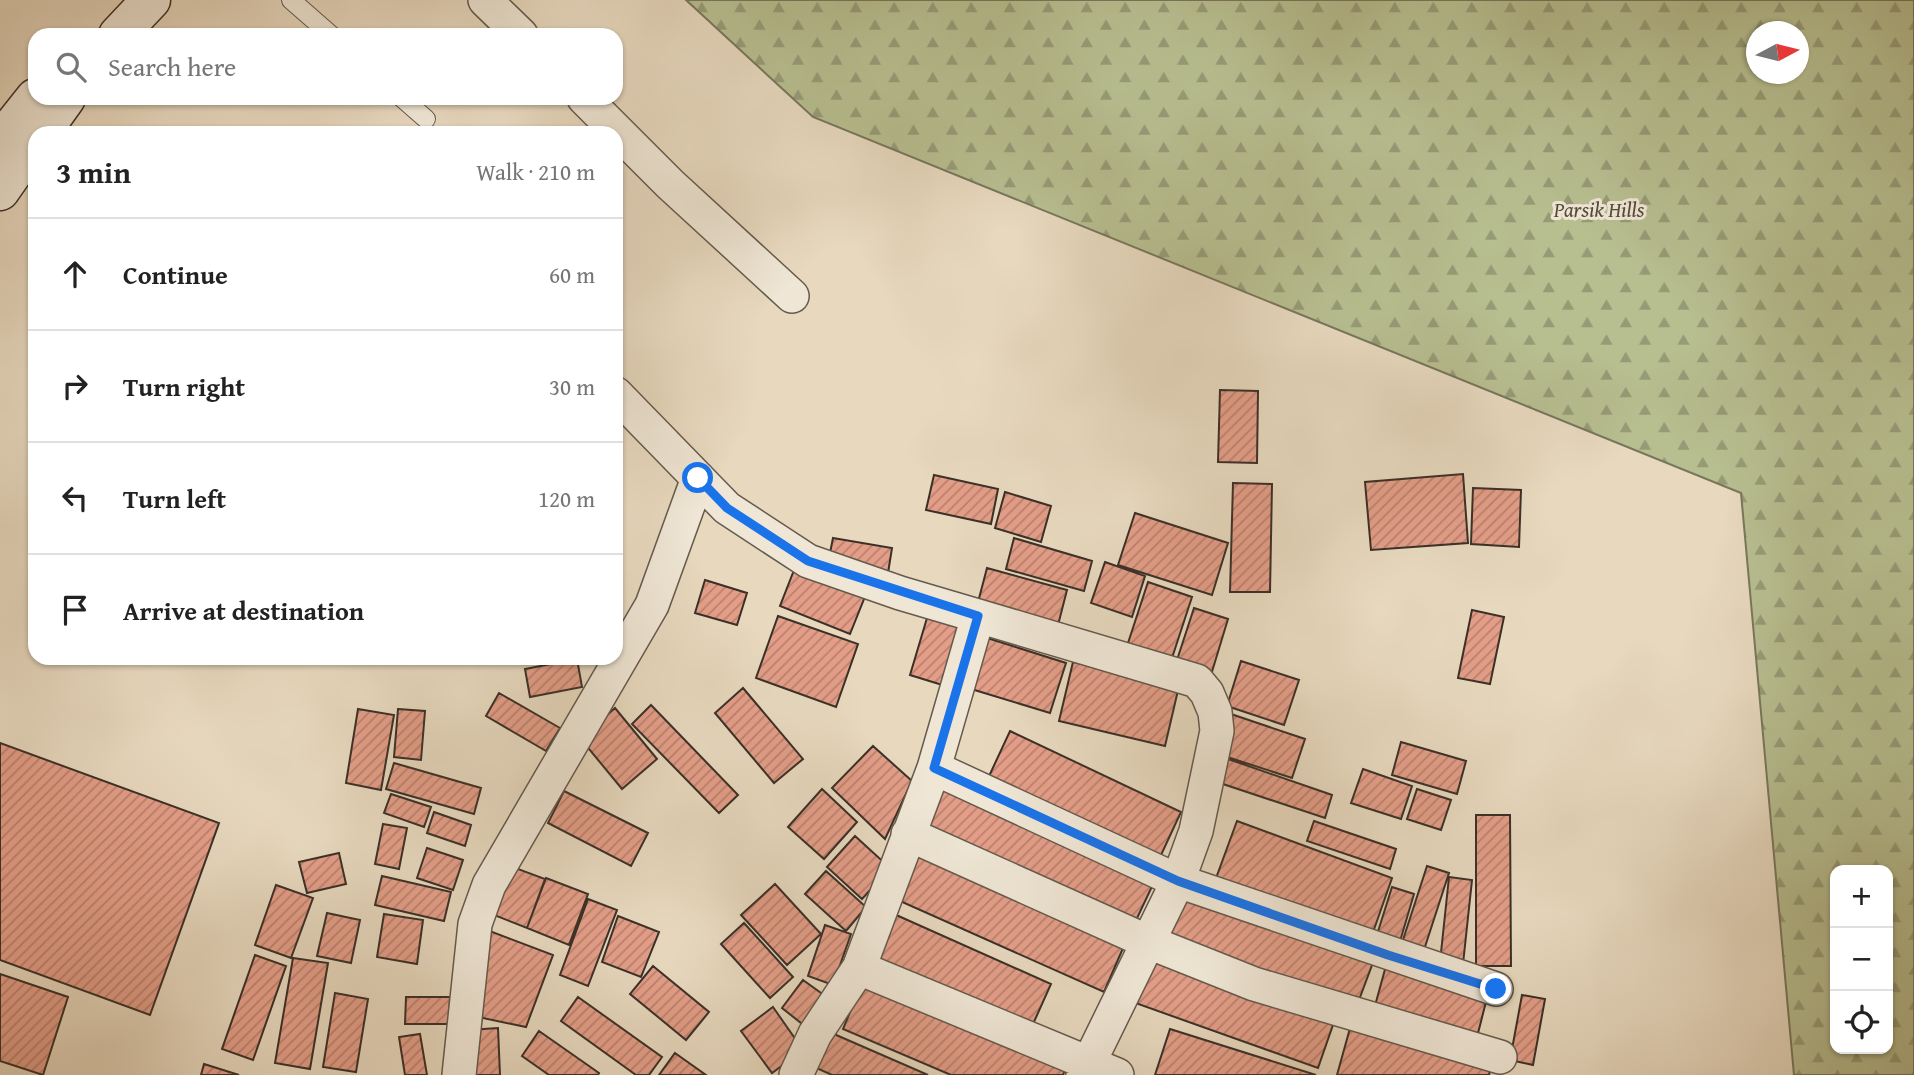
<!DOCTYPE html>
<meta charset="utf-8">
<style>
:root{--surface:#fff;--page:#f6f6f6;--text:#222;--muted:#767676;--line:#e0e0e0}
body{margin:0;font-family:"Gentium Book Plus",serif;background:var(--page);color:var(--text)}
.controls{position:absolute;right:21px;bottom:21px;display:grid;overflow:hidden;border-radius:14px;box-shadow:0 2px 5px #0004}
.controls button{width:63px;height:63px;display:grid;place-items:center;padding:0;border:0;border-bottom:2px solid var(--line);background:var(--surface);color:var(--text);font:35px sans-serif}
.compass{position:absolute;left:1746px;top:21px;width:63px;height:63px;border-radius:50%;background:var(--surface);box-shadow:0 2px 5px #0004;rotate:83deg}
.stop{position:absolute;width:21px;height:21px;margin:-16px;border:5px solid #1a73e8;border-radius:50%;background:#fff}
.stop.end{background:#1a73e8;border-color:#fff;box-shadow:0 2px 7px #0008}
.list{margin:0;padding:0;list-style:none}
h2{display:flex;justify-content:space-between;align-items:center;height:91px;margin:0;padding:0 28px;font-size:30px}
h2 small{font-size:23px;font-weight:400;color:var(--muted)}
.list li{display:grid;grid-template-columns:46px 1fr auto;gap:21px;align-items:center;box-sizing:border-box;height:112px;padding:0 28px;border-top:2px solid var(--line)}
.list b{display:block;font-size:26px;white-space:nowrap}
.list em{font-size:23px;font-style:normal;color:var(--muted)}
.icon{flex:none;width:38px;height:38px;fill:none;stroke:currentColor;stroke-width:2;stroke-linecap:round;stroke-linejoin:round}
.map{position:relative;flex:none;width:1914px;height:1075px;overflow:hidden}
.search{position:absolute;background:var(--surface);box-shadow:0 2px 5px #0004;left:28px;top:28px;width:595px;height:77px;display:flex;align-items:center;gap:18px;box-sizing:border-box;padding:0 24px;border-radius:21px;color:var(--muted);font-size:26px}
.panel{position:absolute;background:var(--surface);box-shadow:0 2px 5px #0004;left:28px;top:126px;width:595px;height:539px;border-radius:21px}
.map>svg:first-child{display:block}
.forest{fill:url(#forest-firs);stroke:#78775c;stroke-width:2;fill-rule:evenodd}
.building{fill:url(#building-hatch);stroke:#3a3028;stroke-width:2}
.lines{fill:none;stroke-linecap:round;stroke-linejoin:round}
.service-casing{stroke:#655a4e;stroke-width:20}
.minor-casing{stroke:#655a4e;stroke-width:36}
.secondary-casing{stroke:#3a3028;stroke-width:41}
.service{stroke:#efe6d5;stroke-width:18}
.minor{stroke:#efe6d5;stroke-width:33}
.secondary{stroke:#efe6d5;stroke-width:38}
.route{stroke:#1a73e8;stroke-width:9}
.labels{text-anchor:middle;stroke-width:6;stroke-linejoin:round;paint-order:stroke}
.park-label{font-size:21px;font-style:italic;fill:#534c3d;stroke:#efe6d5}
</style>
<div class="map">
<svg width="1914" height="1075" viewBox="0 0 1914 1075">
<defs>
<pattern id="forest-firs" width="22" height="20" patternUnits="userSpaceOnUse" patternTransform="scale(1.75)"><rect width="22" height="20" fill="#b7be90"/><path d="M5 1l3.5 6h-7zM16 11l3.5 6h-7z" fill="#969b76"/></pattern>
<pattern id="building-hatch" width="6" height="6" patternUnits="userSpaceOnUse" patternTransform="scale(1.75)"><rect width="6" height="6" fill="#e49e88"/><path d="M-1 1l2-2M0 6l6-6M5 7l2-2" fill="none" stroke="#ba816f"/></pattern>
</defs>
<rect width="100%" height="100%" fill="#e7d8be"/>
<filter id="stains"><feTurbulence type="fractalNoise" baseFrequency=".00286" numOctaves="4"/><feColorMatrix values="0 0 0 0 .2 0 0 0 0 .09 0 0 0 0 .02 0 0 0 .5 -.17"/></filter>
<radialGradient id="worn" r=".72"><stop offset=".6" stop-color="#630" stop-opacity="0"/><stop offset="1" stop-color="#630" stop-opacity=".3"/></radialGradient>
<path class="forest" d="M686,0H1914V1075H1794L1741,493L813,117ZM1756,32H1798V74H1756ZM1835,870H1888V1049H1835Z"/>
<path class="building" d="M1220,390L1258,391L1257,463L1218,462Z
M1463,474L1468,543L1371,550L1365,482Z
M934,475L998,489L991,524L926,510Z
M1233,483L1272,484L1270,592H1230Z
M1473,488L1521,490L1519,547L1471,544Z
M1005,492L1051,506L1041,542L995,528Z
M1135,513L1228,543L1212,595L1118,565Z
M833,538L892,548L888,573L828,563Z
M1014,538L1092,561L1084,591L1006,569Z
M1105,562L1145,576L1132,617L1091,603Z
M796,565L866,594L850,634L780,606Z
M987,568L1067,590L1057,629L977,606Z
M705,580L747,593L737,625L695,613Z
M1148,582L1192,597L1171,661L1127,646Z
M930,608L972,620L952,688L910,675Z
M1194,608L1228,619L1211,675L1176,663Z
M1472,610L1504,617L1490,684L1458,678Z
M778,616L858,644L836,707L756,678Z
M984,637L1066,663L1050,713L968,688Z
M577,659L582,687L530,697L525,669Z
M1241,661L1299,680L1284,725L1227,706Z
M1073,662L1179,686L1165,746L1059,721Z
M743,688L803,759L774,783L715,713Z
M499,693L560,728L546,751L486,716Z
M651,705L738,795L719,813L632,724Z
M615,708L657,759L622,789L580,738Z
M358,709L394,715L381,790L346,783Z
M398,709L425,711L421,760L394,757Z
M1228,713L1305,739L1292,778L1215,753Z
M1010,731L1181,812L1155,868L984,787Z
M1401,742L1466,761L1457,794L1392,775Z
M0,743L219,823L150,1015L0,960Z
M873,746L912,781L885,839L832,788Z
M1228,759L1332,795L1325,818L1220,783Z
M394,763L481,788L474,814L386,789Z
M1363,769L1412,786L1401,819L1351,803Z
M942,776L1156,878L1131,931L917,829Z
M822,789L857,822L824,859L788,827Z
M1417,789L1451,800L1441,830L1407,819Z
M564,791L648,833L631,866L548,823Z
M391,794L431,807L424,827L384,813Z
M434,812L471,825L465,846L427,833Z
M1476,815H1510L1511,966H1476Z
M1237,821L1392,878L1371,938L1215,881Z
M1314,821L1396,849L1390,869L1307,841Z
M383,824L407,828L399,869L375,864Z
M855,836L890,868L862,899L827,867Z
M914,845L1127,939L1104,992L891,897Z
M427,848L463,860L453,890L417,878Z
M339,853L346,884L307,893L299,862Z
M502,863L545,879L527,928L484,911Z
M1427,866L1449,873L1422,956L1400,949Z
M826,871L866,907L846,931L805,894Z
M382,876L451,892L444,921L375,905Z
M1449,877L1472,880L1463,964L1440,962Z
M546,878L588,894L569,945L527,928Z
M775,884L821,934L787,965L741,915Z
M276,885L313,898L291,958L255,945Z
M1392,887L1414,894L1398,948L1375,941Z
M1184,888L1375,957L1356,1008L1166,940Z
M588,899L617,910L588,986L560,975Z
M885,910L1051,984L1029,1033L863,959Z
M327,913L360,920L351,963L317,956Z
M384,914L423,920L417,964L377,957Z
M618,916L659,932L641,977L602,962Z
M744,923L793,977L770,998L721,944Z
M825,925L851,934L833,985L808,976Z
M479,927L553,955L526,1027L478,1017Z
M1144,952L1335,1019L1318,1068L1127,1000Z
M255,955L286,966L253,1060L222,1049Z
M293,958L328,963L310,1069L275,1063Z
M1387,962L1489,990L1476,1041L1373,1013Z
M653,966L709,1012L686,1040L630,994Z
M0,974L68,997L43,1075L0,1061Z
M865,976L1068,1063L1063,1075H951L843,1029Z
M803,980L828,998L806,1027L782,1008Z
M335,993L368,999L356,1072L323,1067Z
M1522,995L1545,999L1533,1065L1510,1060Z
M406,997H450L449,1024H405Z
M578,997L662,1057L649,1075H636L561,1021Z
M773,1007L803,1050L772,1073L741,1031Z
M1352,1021L1493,1060L1489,1075H1337Z
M498,1028L500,1075H470L468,1030Z
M1170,1029L1316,1075H1155Z
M539,1031L599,1073L598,1075H549L522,1056Z
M827,1031L928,1075H832L812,1066Z
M420,1034L427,1075H405L399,1037Z
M675,1053L706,1075H659Z
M204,1064L239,1075H201Z"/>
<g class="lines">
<g class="service-casing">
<path id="service" d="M291,0L331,35
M402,98L426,119"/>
</g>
<g class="minor-casing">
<path id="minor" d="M485,0L521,35
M584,98L670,184L792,296
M616,394L727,508L808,561L900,593L978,616
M934,768L1178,881L1496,989
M908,834L1146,941L1254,984L1500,1057
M859,968L1117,1075
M459,1075L475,924L489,885L652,605L698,478
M796,1075L815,1034L859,968L934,768L978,616L1197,681L1207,693L1215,712L1217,731L1196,831L1178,881L1083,1075"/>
</g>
<g class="secondary-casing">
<path id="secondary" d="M118,35L151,0
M41,133L66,98
M0,142L35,98
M0,191L35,141"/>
</g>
<use href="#service" class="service"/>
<use href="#minor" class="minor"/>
<use href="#secondary" class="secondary"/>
</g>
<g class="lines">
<path class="route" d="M698,478L727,508L808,561L978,616L934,768L1178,881L1388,955L1496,989"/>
</g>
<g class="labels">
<g class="park-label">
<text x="1599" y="217">Parsik Hills</text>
</g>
</g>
<rect width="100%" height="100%" filter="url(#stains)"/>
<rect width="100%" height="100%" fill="url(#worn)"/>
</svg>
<div class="controls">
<button>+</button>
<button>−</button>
<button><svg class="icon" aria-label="locate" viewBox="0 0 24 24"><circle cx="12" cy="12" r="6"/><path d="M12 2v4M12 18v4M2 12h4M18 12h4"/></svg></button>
</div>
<svg class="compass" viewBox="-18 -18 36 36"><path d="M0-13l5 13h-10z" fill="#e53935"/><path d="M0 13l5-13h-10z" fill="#767676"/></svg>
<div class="stop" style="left:698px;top:478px"></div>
<div class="stop end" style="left:1496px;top:989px"></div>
<div class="search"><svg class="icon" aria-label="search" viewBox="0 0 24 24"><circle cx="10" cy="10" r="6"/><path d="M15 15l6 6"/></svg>Search here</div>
<section class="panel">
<h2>3 min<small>Walk · 210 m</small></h2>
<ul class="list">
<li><svg class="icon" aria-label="ahead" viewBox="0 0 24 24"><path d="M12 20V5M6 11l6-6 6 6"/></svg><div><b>Continue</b></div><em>60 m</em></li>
<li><svg class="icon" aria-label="right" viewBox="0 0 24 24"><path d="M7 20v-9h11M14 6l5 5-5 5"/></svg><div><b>Turn right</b></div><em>30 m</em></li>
<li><svg class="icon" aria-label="left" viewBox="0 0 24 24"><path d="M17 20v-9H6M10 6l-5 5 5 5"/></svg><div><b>Turn left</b></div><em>120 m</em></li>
<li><svg class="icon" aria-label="arrive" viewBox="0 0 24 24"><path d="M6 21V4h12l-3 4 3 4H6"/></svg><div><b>Arrive at destination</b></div></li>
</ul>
</section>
</div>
